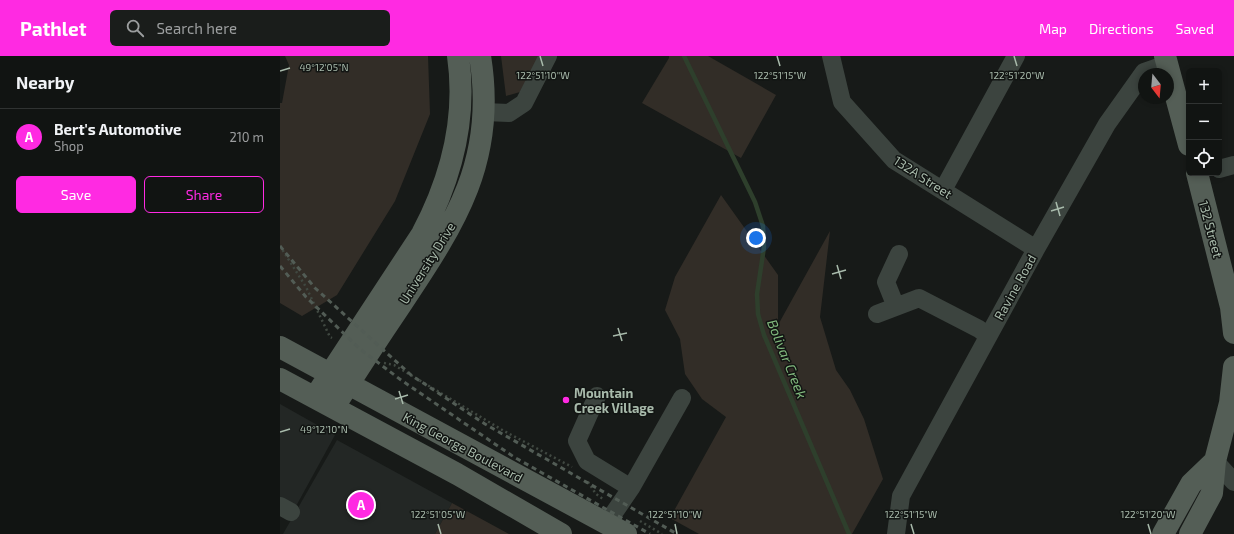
<!DOCTYPE html>
<meta charset="utf-8">
<style>
:root{--surface:#111412;--page:#1a1d1b;--text:#f1f3f6;--muted:#9c9e9f;--line:#303332;--accent:#ff2ae2}
body{margin:0;font-family:"Exo 2",sans-serif;background:var(--page);color:var(--text)}
.controls{position:absolute;right:12px;top:12px;display:grid;overflow:hidden;border-radius:6px;box-shadow:0 2px 6px #0003}
.controls button{width:36px;height:36px;display:grid;place-items:center;padding:0;border:0;border-bottom:1px solid var(--line);background:var(--surface);color:var(--text);font:20px sans-serif}
.compass{position:absolute;left:858px;top:12px;width:36px;height:36px;border-radius:50%;background:var(--surface);box-shadow:0 2px 6px #0003;rotate:164deg}
.you{position:absolute;left:476px;top:182px;width:14px;height:14px;margin:-10px;border:3px solid #fff;border-radius:50%;background:#1a73e8;box-shadow:0 0 0 6px #1a73e833}
.badge{display:grid;place-items:center;width:26px;height:26px;border-radius:50%;background:var(--accent);color:#fff;font-size:13px;font-weight:700}
.pin{position:absolute;translate:-50% -50%;border:2px solid #fff;box-shadow:0 1px 4px #0006}
.list{margin:0;padding:0;list-style:none}
h2{display:flex;justify-content:space-between;align-items:center;height:52px;margin:0;padding:0 16px;font-size:17px}
h2 small{font-size:13px;font-weight:400;color:var(--muted)}
.list li{display:grid;grid-template-columns:26px 1fr auto;gap:12px;align-items:center;box-sizing:border-box;height:56px;padding:0 16px;border-top:1px solid var(--line)}
.list b{display:block;font-size:15px;white-space:nowrap}
.list p{margin:0;font-size:13px;white-space:nowrap;color:var(--muted)}
.list em{font-size:13px;font-style:normal;color:var(--muted)}
.actions{display:flex;gap:8px;padding:12px 16px}
.actions a{flex:1;padding:9px 0;border:1px solid var(--accent);border-radius:6px;text-align:center;font-size:14px;color:var(--accent)}
.actions .main{background:var(--accent);color:#fff}
.icon{flex:none;width:22px;height:22px;fill:none;stroke:currentColor;stroke-width:2;stroke-linecap:round;stroke-linejoin:round}
.map{position:relative;flex:none;width:954px;height:478px;overflow:hidden}
header{display:flex;align-items:center;gap:24px;box-sizing:border-box;height:56px;padding:0 20px;background:var(--accent);color:#fff}
header strong{font-size:19px}
nav{display:flex;gap:22px;margin-inline-start:auto;font-size:14px}
.search{width:280px;height:36px;background:var(--page);display:flex;align-items:center;gap:10px;box-sizing:border-box;padding:0 14px;border-radius:6px;color:var(--muted);font-size:15px}
main{display:flex}
aside{flex:1;background:var(--surface)}
.map>svg:first-child{display:block}
.built{fill:#232725}
.green{fill:#322d27}
.lines{fill:none;stroke-linecap:round;stroke-linejoin:round}
.stream{stroke:#2e3f2c;stroke-width:4.5}
.path{stroke:#404841;stroke-width:2.5;stroke-dasharray:2 3;stroke-linecap:butt}
.minor{stroke:#3c443f;stroke-width:18}
.major{stroke:#545e56;stroke-width:22}
.rail{stroke:#525c55;stroke-width:3;stroke-dasharray:5 4;stroke-linecap:butt}
.ticks{fill:none;stroke:#a8baab;stroke-width:1.5}
.poi-dot{fill:#ff2ae2;stroke:#121513;stroke-width:1.5}
.labels{text-anchor:middle;stroke-width:3;stroke-linejoin:round;paint-order:stroke}
.street-label{font-size:13px;fill:#a8baab;stroke:#121513}
.poi-label{font-size:13px;font-weight:bold;fill:#a8baab;stroke:#121513;text-anchor:start}
.water-label{font-size:14px;font-style:italic;fill:#81b87d;stroke:#121513}
.ticks-label{font-size:10px;text-anchor:middle;fill:#a8baab;stroke:#121513;stroke-width:3;stroke-linejoin:round;paint-order:stroke}
</style>
<header>
<strong>Pathlet</strong>
<div class="search"><svg class="icon" aria-label="search" viewBox="0 0 24 24"><circle cx="10" cy="10" r="6"/><path d="M15 15l6 6"/></svg>Search here</div>
<nav><a>Map</a><a>Directions</a><a>Saved</a></nav>
</header>
<main>
<aside>
<h2>Nearby<small></small></h2>
<ul class="list">
<li><span class="badge">A</span><div><b>Bert's Automotive</b><p>Shop</p></div><em>210 m</em></li>
</ul>
<div class="actions"><a class="main">Save</a><a>Share</a></div>
</aside>
<div class="map">
<svg width="954" height="478" viewBox="0 0 954 478">
<rect width="100%" height="100%" fill="#171a18"/>
<path class="built" d="M0,348L55,379L15,452L0,443Z
M57,384L172,447L155,478H3Z"/>
<path class="green" d="M5,0H148L150,58L115,145L57,239L22,260L0,247V47H2L9,9Z
M221,0H260L240,36L226,40Z
M389,0H428L496,39L461,102L362,47L389,2Z
M441,139L498,219V269L550,175L540,261L556,314L570,334L584,363L603,423L572,478H419L390,462L446,361L422,343L405,318L400,283L385,254L395,221Z
M172,447L229,478H155Z"/>
<g class="lines">
<path class="stream" d="M404,0L475,146L483,170L484,191L477,238L478,258L484,279L569,478"/>
<path class="path" d="M0,190L26,231L50,281L52,282
M104,307L114,309L224,375L292,411
M308,426L316,438L323,443
M360,465L382,478"/>
<path class="minor" d="M551,0L562,46L614,104L756,193
M204,56L229,57L244,47L268,0
M939,113L954,109
M663,134L736,0
M616,251L606,226L619,198
M597,258L639,242L699,273L708,280
M317,340L297,385L307,405L351,432
M935,405L954,426
M0,450L11,456
M327,467L351,432L402,342
M616,478L621,440L756,193L827,68L864,16L887,8"/>
<path class="major" d="M885,0L909,89
M917,117L951,251L954,277
M0,291L346,478
M0,323L177,418L281,478
M35,341L142,178C171,123 187,62 178,0
M54,351C76,316 99,281 122,247C176,166 217,103 200,0
M883,478L911,428L935,405
M910,478L932,437L935,405L950,347L954,311"/>
<path class="rail" d="M0,190L35,232L131,319L205,368L397,478
M0,210L26,241L80,293L121,324L234,401L370,478"/>
</g>
<path class="ticks" d="M260,0L263,10M497,0L500,10M734,0L737,10M0,15L10,12M776,146L780,160M771,155L784,151M557,209L561,223M552,218L566,214M338,272L342,285M333,280L347,277M119,335L123,348M115,343L128,339M0,376L10,373M158,468L161,478M395,468L397,478M631,468L634,478M868,468L871,478"/>
<circle class="poi-dot" cx="286" cy="344" r="4"/>
<g class="labels">
<g class="street-label">
<text transform="translate(643 121) rotate(33)" y="5">132A Street</text>
<text transform="translate(931 173) rotate(75)" y="5">132 Street</text>
<text transform="translate(147 207) rotate(-58)" y="5">University Drive</text>
<text transform="translate(735 231) rotate(-61)" y="5">Ravine Road</text>
<text transform="translate(183 391) rotate(28)" y="5">King George Boulevard</text>
</g>
<g class="poi-label">
<text x="294" y="342">Mountain<tspan x="294" dy="15">Creek Village</tspan></text>
</g>
<g class="water-label">
<text transform="translate(507 303) rotate(68)" y="5">Bolivar Creek</text>
</g>
</g>
<g class="ticks-label">
<text x="44" y="15">49°12'05"N</text>
<text x="263" y="23">122°51'10"W</text>
<text x="500" y="23">122°51'15"W</text>
<text x="737" y="23">122°51'20"W</text>
<text x="44" y="377">49°12'10"N</text>
<text x="158" y="462">122°51'05"W</text>
<text x="395" y="462">122°51'10"W</text>
<text x="631" y="462">122°51'15"W</text>
<text x="868" y="462">122°51'20"W</text>
</g>
</svg>
<div class="controls">
<button>+</button>
<button>−</button>
<button><svg class="icon" aria-label="locate" viewBox="0 0 24 24"><circle cx="12" cy="12" r="6"/><path d="M12 2v4M12 18v4M2 12h4M18 12h4"/></svg></button>
</div>
<svg class="compass" viewBox="-18 -18 36 36"><path d="M0-13l5 13h-10z" fill="#e53935"/><path d="M0 13l5-13h-10z" fill="#9c9e9f"/></svg>
<div class="you"></div>
<div class="pin badge" style="left:81px;top:449px">A</div>
</div>
</main>
